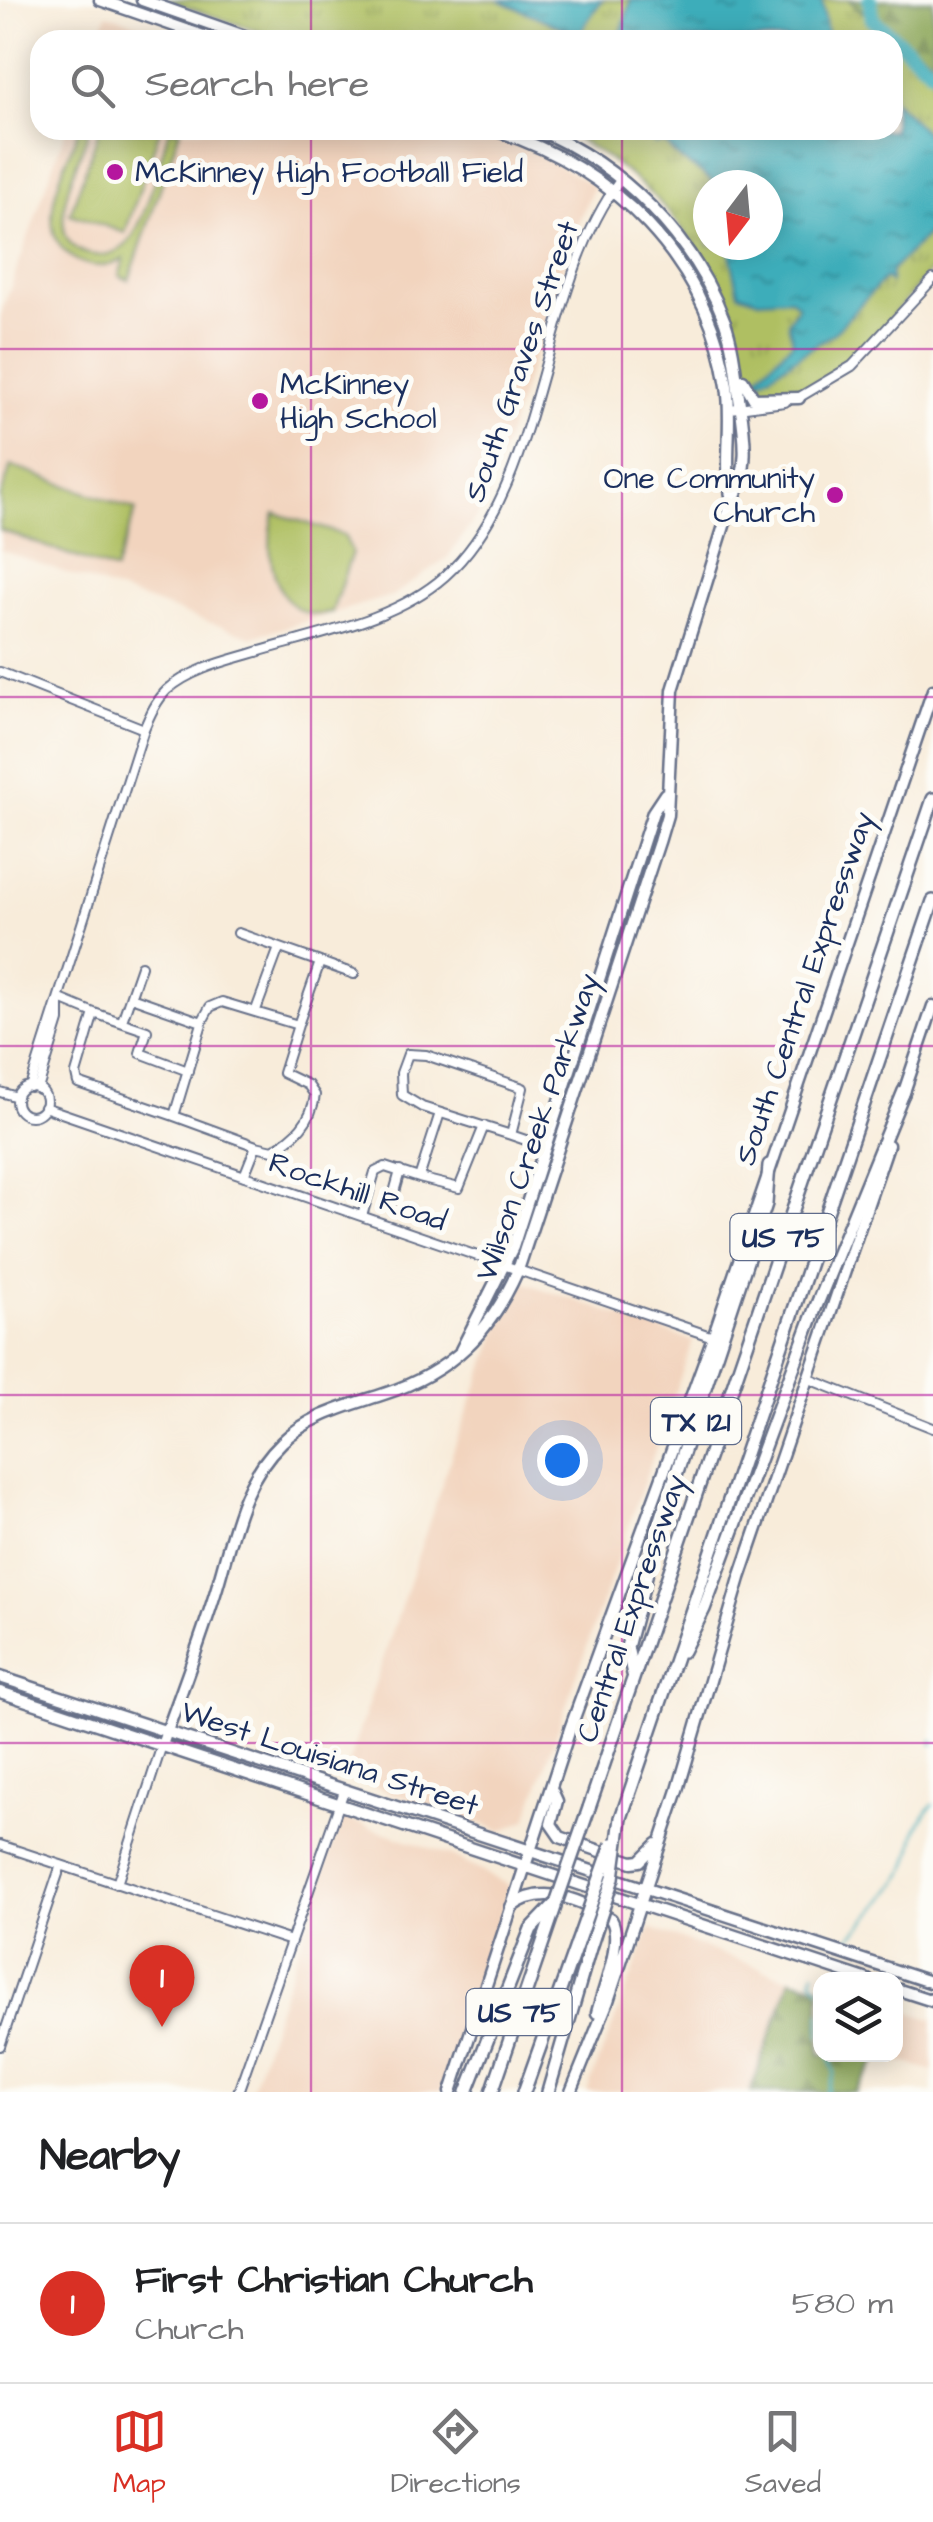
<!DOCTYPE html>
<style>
:root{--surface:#fff;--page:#f2f2f2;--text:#202124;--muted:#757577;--line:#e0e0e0;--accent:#d93025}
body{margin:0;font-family:"Architects Daughter",sans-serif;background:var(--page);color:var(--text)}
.controls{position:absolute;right:30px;bottom:30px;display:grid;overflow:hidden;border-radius:20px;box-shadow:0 5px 25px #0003}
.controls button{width:90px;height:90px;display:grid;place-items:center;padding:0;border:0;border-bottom:2px solid var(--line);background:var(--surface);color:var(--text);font:50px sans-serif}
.compass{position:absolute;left:693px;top:170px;width:90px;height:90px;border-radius:50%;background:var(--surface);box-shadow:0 5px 25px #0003;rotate:196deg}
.you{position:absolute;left:562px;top:1460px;width:35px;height:35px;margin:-25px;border:8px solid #fff;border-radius:50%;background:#1a73e8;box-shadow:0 0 0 15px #1a73e833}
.badge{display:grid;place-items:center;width:65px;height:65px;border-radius:50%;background:var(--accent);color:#fff;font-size:32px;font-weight:700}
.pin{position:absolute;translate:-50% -82px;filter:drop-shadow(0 2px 5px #0008)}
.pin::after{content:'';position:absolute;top:52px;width:35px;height:30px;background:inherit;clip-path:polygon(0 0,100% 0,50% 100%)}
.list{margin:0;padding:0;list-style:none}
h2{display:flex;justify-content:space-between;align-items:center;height:130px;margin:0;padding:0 40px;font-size:42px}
h2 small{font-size:32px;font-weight:400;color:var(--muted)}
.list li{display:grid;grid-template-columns:65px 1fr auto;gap:30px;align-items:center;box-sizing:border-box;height:160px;padding:0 40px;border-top:2px solid var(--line)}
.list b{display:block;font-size:38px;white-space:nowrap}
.list p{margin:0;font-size:32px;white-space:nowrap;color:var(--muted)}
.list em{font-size:32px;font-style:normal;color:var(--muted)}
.icon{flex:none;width:55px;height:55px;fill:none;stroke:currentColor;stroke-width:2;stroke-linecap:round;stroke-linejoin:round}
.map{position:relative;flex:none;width:933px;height:2092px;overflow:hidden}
.search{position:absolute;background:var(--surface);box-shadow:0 5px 25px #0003;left:30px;right:30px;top:30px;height:110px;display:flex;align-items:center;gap:25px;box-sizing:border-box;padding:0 35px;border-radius:30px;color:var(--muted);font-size:38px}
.sheet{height:290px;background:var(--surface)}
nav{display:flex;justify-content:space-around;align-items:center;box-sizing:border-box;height:140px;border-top:2px solid var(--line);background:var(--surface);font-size:28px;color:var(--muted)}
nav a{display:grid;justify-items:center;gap:5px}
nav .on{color:var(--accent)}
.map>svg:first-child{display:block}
.built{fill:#f2d4be}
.grass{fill:url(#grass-tufts);stroke:#657760;stroke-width:2.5;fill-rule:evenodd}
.forest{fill:url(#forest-firs);stroke:#536a5b;stroke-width:2.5}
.pitch{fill:#afbf62;stroke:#657760;stroke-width:2.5}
.water{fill:url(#water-ripples);stroke:#2c6e8c;stroke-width:2.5}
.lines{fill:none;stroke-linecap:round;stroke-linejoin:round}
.stream{stroke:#3eadba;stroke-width:2.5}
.river{stroke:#3eadba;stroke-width:15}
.minor-casing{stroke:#687189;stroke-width:12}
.major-casing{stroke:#687189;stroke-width:15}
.highway-casing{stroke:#687189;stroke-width:16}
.minor{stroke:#fff;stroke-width:8}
.major{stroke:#fff;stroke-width:10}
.highway{stroke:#fff;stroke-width:11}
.highway-bridge-casing{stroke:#687189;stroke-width:16;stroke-linecap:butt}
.highway-bridge{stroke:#fff;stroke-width:11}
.grid{fill:none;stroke:#b5179e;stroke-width:2.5;stroke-opacity:0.55}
.poi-dot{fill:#b5179e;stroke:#fdfcf7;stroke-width:4}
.labels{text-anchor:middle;stroke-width:10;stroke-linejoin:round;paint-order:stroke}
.shield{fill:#fdfcf7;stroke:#5f6c8c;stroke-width:2.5}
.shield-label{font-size:28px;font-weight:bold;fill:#1b2f5e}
.poi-label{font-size:30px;fill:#1b2f5e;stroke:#fdfcf7;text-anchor:start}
.street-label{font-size:30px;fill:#1b2f5e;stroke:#fdfcf7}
</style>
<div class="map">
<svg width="933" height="2092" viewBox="0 0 933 2092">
<defs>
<pattern id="grass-tufts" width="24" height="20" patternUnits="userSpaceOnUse" patternTransform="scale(2.5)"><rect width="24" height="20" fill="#afbf62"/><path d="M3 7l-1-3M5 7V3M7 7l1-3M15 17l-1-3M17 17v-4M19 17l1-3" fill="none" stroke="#8e9c54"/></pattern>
<pattern id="forest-firs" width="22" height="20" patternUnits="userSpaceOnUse" patternTransform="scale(2.5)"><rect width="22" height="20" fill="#8ba658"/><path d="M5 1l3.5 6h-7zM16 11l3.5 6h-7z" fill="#71884c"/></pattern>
<pattern id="water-ripples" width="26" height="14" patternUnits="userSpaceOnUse" patternTransform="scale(2.5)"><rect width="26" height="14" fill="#3eadba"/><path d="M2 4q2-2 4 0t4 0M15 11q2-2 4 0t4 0" fill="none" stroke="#338d9a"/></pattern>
</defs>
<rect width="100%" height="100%" fill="#fdfcf7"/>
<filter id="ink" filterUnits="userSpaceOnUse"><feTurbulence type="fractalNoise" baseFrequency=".01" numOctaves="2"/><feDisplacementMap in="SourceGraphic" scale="20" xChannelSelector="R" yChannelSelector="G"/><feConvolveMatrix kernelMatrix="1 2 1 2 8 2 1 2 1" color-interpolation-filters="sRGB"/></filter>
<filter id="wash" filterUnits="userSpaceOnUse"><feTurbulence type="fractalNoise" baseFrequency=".0048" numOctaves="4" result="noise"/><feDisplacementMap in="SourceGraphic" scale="40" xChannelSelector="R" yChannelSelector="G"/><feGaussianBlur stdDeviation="2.25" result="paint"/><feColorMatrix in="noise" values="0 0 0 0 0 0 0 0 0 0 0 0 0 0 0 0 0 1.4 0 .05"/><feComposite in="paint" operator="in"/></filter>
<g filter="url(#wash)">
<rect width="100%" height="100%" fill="#f8ecda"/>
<path class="built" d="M107,14L186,40H98Z
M66,130H471L533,151L594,186L576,227L485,505L448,557L394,595L252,637L0,550V317Z
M517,1280L693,1341L527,1819L502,1831L344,1776L455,1445Z
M342,1818L450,1855L510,1886L441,2092H250Z
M650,1928L791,1979L750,2092H587Z
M896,2007L933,2020V2071L881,2055L896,2054Z"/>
<path class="grass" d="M166,0H933V268C900,306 814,425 754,385C741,357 735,326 723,298C690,222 632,167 560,130H893V40H283ZM708,185H768V245H708Z"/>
<path class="forest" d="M849,0H933V60L859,9Z
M791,1979L820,1986V2054L880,2055L856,2092H750Z"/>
<path class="pitch" d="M78,130H89C79,162 33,250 96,255C109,256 122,251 130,240C148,215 159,160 169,130H180L129,280L119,276L124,259C109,267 94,269 78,261C27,235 65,168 78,130Z
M99,130H160L125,233L70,214Z
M11,466L136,510L115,571L0,530V498Z
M275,513L344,535L352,552L332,612C277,629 261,551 275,513Z"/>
<path class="water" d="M499,0H602L578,35Z
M631,0H822L828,40H619Z
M893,100L933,140V229L891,271L890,282L885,278L834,333L757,383L755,379L793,342L788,322L798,306L790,298L759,300L739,293L728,245H768V185H715C700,167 679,165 666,143L654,144L653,130H893Z"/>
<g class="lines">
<path class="stream" d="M933,1740V1745
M848,1939C858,1931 904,1877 907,1867C919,1834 908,1836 933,1804
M814,1972L812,1978L820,1989
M820,2013V2036
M827,2092L835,2073L829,2054"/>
<path class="river" d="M870,0L872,19L933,71"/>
</g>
</g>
<g filter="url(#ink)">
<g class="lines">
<g class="minor-casing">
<path id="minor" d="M798,398L852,366L933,279
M730,409L785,402
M0,672L144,729
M238,933L320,962
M131,997L202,1022
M60,999L94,1013L76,1074L78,1083L174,1116
M256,1010L279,948
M94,1013L147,1031L140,1053L188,1071
M122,1021L141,966
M298,1025L320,962L354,974
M16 1101a15 15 0 1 1 30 0a15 15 0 1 1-30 0Z
M30,1087L144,729C150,715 156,701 167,690C190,670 222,662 250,654C315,634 393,622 445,576C547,485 537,291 621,179
M38,1089L59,1021V1002
M0,1092L17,1097
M44,1107L713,1337
M440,1113L419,1178L459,1188L484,1126
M511,1135L422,1107L402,1095L401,1073L408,1054L426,1055L523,1088L511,1135L546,1147
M244,1176L256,1146L273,1150C295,1137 312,1121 315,1095L308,1085L283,1073L298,1025L222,1002L210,1007L203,1020L174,1116L256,1146
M391,1203L400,1171
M362,1216L375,1172L385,1167L419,1178
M807,1378L933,1428
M0,1845L291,1941
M117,1884L162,1745
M0,2046L61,1865
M238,2092L344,1791"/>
</g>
<g class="major-casing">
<path id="major" d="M100,0L215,40
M142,0L256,40
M494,130C613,167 708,260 727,386C733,424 723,464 732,500
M520,130L546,135
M743,380L754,399L799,398
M903,1095L933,1006
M461,1350L513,1247L653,812L665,794
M0,1677L933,1983
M0,1692L868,1980
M162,1745C180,1695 199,1645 215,1594C232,1540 239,1483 282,1442C310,1415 348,1406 384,1394C452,1372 490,1333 518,1270L659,842L667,815L673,690L732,500C750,473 745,436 740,404C736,377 734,348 725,322C693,236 622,165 538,130
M551,1788L557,1801L551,1824L560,1837L632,1862L640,1861L657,1844
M511,1907C542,1883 580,1899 611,1919C624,1940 603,1989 597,2013
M896,1989L933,2001
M451,2092L570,1729L713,1337L933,690
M571,2092L608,2001L678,1790L740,1578L888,1145"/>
</g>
<g class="highway-casing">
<path id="highway" d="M683,1651L704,1609L815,1309L904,1091
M633,1674L627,1647L661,1520L766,1204L769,1165
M589,1808L933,799
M621,1818L933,901
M467,2092L531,1929L556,1903
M492,2092L555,1907
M524,2092L577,1943
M548,2092L590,1948"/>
</g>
<use href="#minor" class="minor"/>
<use href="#major" class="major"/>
<use href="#highway" class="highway"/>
<g class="highway-bridge-casing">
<path id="highway-bridge" d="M556,1903L589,1808
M577,1943L612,1844
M590,1948L613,1878L621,1818"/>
</g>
<use href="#highway-bridge" class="highway-bridge"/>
</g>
</g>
<path class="grid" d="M311,0V40M622,0V40M311,130V2092M622,130V2092M0,349H933M0,697H933M0,1046H933M0,1395H933M0,1743H933"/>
<g class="poi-dot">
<circle cx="115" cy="172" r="10"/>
<circle cx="260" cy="401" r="10"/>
<circle cx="835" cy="495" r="10"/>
</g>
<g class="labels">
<g class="shield">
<rect x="730.5" y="1214" width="105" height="46" rx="8"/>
<rect x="651" y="1398" width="90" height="46" rx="8"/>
<rect x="466.5" y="1989" width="105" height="46" rx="8"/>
</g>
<g class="shield-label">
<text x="783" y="1247">US 75</text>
<text x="696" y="1431">TX 121</text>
<text x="519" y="2022">US 75</text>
</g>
<g class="poi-label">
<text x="135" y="182">McKinney High Football Field</text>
<text x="280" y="394">McKinney<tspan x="280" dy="34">High School</tspan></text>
<text x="815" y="488" text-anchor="end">One Community<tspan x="815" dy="34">Church</tspan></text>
</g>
<g class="street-label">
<text transform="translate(521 361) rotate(-71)" y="10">South Graves Street</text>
<text transform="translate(804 988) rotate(-71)" y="10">South Central Expressway</text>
<text transform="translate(537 1127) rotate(-71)" y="10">Wilson Creek Parkway</text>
<text transform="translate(358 1191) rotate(19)" y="10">Rockhill Road</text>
<text transform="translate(631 1608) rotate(-71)" y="10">Central Expressway</text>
<text transform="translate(330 1758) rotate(18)" y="10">West Louisiana Street</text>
</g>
</g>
</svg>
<div class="controls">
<button><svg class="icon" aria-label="layers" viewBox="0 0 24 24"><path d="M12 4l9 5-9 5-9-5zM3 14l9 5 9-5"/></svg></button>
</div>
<svg class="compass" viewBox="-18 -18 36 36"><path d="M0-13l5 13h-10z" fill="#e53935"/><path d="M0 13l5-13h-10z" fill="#757577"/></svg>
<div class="you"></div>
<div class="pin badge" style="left:162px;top:2027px">1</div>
<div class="search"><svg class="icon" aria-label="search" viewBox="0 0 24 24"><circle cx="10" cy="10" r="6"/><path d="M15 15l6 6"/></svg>Search here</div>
</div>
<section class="sheet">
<h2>Nearby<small></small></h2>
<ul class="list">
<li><span class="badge">1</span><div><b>First Christian Church</b><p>Church</p></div><em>580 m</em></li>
</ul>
</section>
<nav>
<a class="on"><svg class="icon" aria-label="map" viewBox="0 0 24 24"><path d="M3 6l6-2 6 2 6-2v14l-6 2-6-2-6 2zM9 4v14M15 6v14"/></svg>Map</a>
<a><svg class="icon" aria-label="directions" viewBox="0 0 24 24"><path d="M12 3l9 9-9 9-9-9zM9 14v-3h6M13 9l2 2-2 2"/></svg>Directions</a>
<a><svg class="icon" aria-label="saved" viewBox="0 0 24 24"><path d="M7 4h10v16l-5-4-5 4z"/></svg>Saved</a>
</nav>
